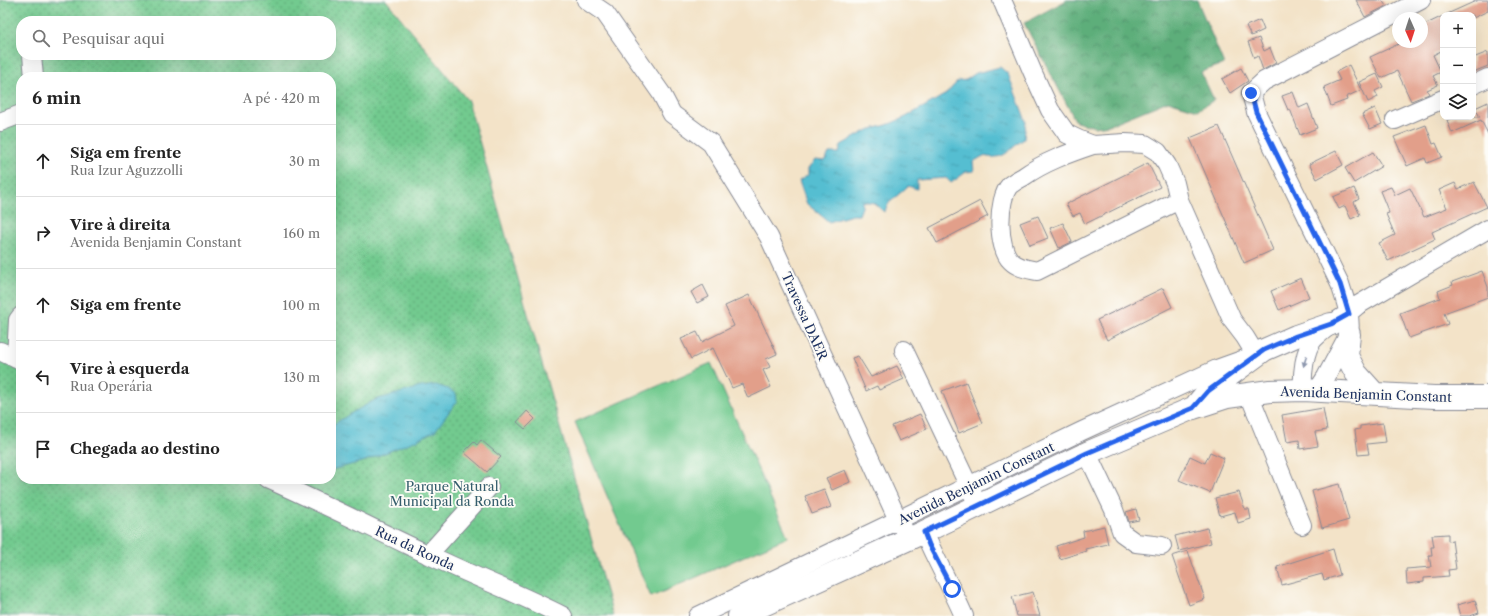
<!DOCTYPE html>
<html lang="pt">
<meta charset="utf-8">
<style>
:root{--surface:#fff;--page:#f2f2f2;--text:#222;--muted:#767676;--line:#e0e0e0}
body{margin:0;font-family:"Libre Caslon Text",serif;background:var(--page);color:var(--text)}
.controls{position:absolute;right:12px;top:12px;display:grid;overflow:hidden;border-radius:8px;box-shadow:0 4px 16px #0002}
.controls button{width:36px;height:36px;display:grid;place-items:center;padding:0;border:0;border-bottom:1px solid var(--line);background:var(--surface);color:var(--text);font:20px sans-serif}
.compass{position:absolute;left:1392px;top:12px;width:36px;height:36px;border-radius:50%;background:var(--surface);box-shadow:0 4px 16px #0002;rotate:177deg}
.stop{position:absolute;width:12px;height:12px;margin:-9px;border:3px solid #2563eb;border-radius:50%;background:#fff}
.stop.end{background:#2563eb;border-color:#fff;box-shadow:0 1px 4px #0008}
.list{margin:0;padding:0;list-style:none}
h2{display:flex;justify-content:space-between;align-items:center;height:52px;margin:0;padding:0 16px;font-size:17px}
h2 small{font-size:13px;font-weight:400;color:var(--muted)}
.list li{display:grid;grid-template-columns:26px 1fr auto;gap:12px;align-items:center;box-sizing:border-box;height:72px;padding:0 16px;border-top:1px solid var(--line)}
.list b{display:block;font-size:15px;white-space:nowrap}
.list p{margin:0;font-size:13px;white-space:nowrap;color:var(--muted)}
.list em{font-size:13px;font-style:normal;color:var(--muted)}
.icon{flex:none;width:22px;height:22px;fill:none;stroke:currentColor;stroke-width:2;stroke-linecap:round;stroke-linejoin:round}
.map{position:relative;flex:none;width:1488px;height:616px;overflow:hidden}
.search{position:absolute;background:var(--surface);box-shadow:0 4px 16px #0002;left:16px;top:16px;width:320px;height:44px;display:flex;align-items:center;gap:10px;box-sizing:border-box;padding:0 14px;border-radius:16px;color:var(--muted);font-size:15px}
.panel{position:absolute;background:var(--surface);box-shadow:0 4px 16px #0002;left:16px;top:72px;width:320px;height:412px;border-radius:16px}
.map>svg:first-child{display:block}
.grass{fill:#72ca8f;stroke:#467c76}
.forest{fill:url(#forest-crowns);stroke:#3c6e6c}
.park{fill:url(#park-dots);stroke:#467c76;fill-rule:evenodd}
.water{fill:url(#water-ripples);stroke:#387698}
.building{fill:#e29f8a}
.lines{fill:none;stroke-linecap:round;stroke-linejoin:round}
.minor-casing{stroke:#878993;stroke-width:20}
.major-casing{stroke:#878993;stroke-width:24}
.minor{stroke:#fff;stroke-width:18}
.major{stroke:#fff;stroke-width:22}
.oneway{fill:#8d97ae}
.route{stroke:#2563eb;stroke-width:5}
.labels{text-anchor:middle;stroke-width:3.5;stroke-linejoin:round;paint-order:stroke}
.street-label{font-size:13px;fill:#1b2f5e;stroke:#fdfcf7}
.park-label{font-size:13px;fill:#355e6d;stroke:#fdfcf7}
</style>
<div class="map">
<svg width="1488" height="616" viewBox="0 0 1488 616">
<defs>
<pattern id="forest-crowns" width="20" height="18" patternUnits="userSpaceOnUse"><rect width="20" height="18" fill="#5dae7a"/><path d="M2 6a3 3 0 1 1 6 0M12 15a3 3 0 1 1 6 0" fill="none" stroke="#4c8e67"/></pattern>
<pattern id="park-dots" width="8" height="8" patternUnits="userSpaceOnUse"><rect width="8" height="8" fill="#72ca8f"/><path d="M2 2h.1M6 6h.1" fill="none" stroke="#5da478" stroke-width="1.8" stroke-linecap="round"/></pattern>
<pattern id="water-ripples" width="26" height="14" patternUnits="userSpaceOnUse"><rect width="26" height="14" fill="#55bed1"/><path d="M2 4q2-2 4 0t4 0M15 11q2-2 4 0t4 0" fill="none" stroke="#469bad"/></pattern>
</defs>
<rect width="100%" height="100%" fill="#fdfcf7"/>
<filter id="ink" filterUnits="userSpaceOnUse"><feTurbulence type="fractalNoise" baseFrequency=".025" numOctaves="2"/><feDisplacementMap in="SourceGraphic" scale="8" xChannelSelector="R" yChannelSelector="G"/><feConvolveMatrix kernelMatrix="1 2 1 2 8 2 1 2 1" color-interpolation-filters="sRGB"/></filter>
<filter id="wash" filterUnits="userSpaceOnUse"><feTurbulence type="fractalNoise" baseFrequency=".012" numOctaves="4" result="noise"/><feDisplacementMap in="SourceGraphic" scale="16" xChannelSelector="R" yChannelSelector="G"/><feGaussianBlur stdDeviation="0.9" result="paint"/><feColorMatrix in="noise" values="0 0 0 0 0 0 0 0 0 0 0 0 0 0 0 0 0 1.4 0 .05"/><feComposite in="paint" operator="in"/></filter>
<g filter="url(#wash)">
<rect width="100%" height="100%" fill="#f3e3c8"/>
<path class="grass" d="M711,363L788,537L651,597L575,422Z"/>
<path class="forest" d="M1067,0H1197L1224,64L1201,72L1214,100L1198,110L1168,101L1109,125L1095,127L1076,122L1024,23Z"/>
<path class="park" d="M0,0H386L468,101L613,616H0ZM21,21H331V55H21ZM21,77H331V479H21Z"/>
<path class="water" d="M1000,67L1008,74L1026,121L1024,139C1008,150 1005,161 983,156L973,162L974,171L966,172L951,183L946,178L917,180V189L908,186L889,203L884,212L874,203L862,201V207L859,215H852L829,222L807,204L799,181L808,175V169L815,160L825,161L829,153H839L841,145L868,130L887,125L906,117L946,94L958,81L966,80L976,73Z
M436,385L448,389L456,394L457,401L435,431L417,440L365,461L331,470V426L350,414L375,400L421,387Z"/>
<g id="blocks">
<path class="building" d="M1356,0H1382L1386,6L1365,17Z
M1478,0H1488V11L1473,18V15H1445Z
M1443,16V50L1433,55L1441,72L1433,76L1438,85L1427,90L1429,94L1411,101L1397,71L1381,78L1370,57L1403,42H1422V26Z
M1260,20L1264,30L1251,36L1246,26Z
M1259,38L1264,51L1270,48L1276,63L1263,70L1258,56L1254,58L1248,42Z
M1488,52V66L1473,72V58Z
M1349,65L1361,90L1346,97L1347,100L1331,106L1324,87L1340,80L1336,72Z
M1241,68L1248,81L1230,93L1222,79Z
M1377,74L1383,87L1375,91L1378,97L1368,102L1359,82Z
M1293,92L1299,108L1308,104L1317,128L1300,135L1290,109L1288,110L1282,96Z
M1488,102V134L1481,120L1452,133L1447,120L1455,117H1480L1475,108Z
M1375,108L1382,124L1370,129L1362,114Z
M1426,125L1433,144L1436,143L1442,157L1427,163L1425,158L1407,166L1394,137Z
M1219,126L1273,250L1244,263L1190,138Z
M1336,151L1343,165L1317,179L1309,164Z
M1373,152L1382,166L1354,183L1345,168Z
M1148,163L1160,187L1085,224L1080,213L1073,216L1066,204Z
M1474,182L1487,207L1432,232L1435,239L1388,261L1379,243L1395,235L1386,214L1389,213L1380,191L1391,187L1395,195L1410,188L1424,217L1447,208L1439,190L1455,183L1458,189Z
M1354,188L1359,199L1354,202L1360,215L1351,219L1345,206L1339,209L1333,197Z
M980,201L988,216L937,243L929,228Z
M1038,216L1048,238L1030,245L1020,223Z
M1063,223L1072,242L1059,248L1050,228Z
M1482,271L1488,287V297L1444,313L1448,324L1409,338L1400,313L1440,298L1438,291L1453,285L1452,282Z
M1301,278L1309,297L1279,310L1271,291Z
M703,285L709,297L697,303L691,292Z
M1163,288L1172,307L1107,340L1097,320Z
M749,295L777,354L766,359L770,367L763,370L771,387L748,398L742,384L732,388L713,348L691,359L681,339L697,332L702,342L734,326L725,306Z
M858,356L871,377L897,366L904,379L879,390L877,386L866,391L852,358Z
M966,382L983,423L959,433L942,391Z
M1323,408L1327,430L1315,432L1318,446L1300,449L1299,440L1287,442L1282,415Z
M527,411L535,419L525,429L517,422Z
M920,414L927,429L899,441L892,426Z
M1383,423L1386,442L1367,444L1369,454L1358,455L1355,430L1360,429V426Z
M481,440L501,457L487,472L464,452L474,442L477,445Z
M1210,452L1224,458L1210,493L1179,480L1190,456L1205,463Z
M845,470L850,482L832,490L826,478Z
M1339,484L1349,520L1322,528L1312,491Z
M824,489L831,507L812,514L805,496Z
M1239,492L1245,509H1249L1251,519L1238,523L1235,512L1220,516L1215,498Z
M1136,509L1139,520L1129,522L1126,512Z
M1104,526L1108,544L1085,549L1086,551L1060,559L1056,546L1084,537L1083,531Z
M1207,528L1211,543L1179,551L1175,536Z
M1448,534V541L1452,540L1456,569L1448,570L1449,576L1424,578V582L1407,584L1406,569L1431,567L1429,555H1432L1431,547H1434L1432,535Z
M1333,549L1340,575L1324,580L1322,574L1282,585L1277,567Z
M1188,551L1205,599L1189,605L1172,556Z
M1033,592L1040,616H1017L1012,597Z
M1475,600L1479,613L1470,616H1460L1457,605Z"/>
</g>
</g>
<g filter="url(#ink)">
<use href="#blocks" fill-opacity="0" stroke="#878993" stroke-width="1"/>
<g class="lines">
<g class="minor-casing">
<path id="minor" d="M586,0L605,13L661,93L672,114L711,143L769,237L898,520L904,530
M32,55L34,77
M1473,85L1488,78
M1395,120L1443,99
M0,122L21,114
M1093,145C1069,153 1044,162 1023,177C1019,179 1014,182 1010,185C997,199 997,248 1011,261C1018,268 1028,269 1037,271L1179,200
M904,350L974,497
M0,351L21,361
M16,359L18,320L21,316
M1303,390C1302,376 1304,349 1314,339C1327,325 1344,318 1358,305L1488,229
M1317,391L1326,377L1349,334C1352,317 1345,300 1340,284L1256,112L1251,93L1264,81L1421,0
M1249,394L1302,525
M1087,453L1114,510L1122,533L1136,543L1162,546
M268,479C322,503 374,529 427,554C472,576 518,593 563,616
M924,532C936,561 952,588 964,616
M428,555L489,487
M698,616L898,520L1082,431L1217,369L1256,355L1245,337L1232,320L1179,200L1175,183L1167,165L1158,152L1145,144L1125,143L1093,145L1080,140L1067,134L1050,110L1033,73L1002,0"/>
</g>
<g class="major-casing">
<path id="major" d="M1349,334L1347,356L1356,373L1374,393
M1197,404L1208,391L1264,350L1296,336L1331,324
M739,616L924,532L1087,453L1193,408L1227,397L1270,391L1303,390L1434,397H1488"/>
</g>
<use href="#minor" class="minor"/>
<use href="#major" class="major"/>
</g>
<defs><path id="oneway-solid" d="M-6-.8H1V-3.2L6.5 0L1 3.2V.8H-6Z"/></defs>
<use class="oneway" href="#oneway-solid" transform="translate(1305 361) rotate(106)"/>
</g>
<g class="lines" filter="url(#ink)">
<path class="route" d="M952,589L929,545L924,532L1087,453L1193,408L1208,391L1264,350L1296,336L1331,324L1349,314L1340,284L1256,112L1251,93"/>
</g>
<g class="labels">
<g class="street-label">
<text transform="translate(805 316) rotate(66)" y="5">Travessa DAER</text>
<text transform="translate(1366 394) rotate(2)" y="5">Avenida Benjamin Constant</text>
<text transform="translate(976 483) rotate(-26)" y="5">Avenida Benjamin Constant</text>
<text transform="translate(415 548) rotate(25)" y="5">Rua da Ronda</text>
</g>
<g class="park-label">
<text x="452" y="491">Parque Natural<tspan x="452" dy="15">Municipal da Ronda</tspan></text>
</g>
</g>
</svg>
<div class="controls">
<button>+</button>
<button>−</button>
<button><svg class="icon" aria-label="layers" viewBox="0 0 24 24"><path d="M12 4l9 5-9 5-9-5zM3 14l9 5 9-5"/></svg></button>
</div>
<svg class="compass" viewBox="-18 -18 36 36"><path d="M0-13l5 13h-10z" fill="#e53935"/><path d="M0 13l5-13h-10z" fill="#767676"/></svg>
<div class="stop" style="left:952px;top:589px"></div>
<div class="stop end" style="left:1251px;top:93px"></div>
<div class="search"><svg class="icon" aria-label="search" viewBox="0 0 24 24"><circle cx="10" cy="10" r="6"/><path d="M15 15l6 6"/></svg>Pesquisar aqui</div>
<section class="panel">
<h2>6 min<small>A pé · 420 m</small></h2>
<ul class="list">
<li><svg class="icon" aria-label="ahead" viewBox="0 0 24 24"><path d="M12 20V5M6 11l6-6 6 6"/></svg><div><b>Siga em frente</b><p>Rua Izur Aguzzolli</p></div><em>30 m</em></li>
<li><svg class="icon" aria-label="right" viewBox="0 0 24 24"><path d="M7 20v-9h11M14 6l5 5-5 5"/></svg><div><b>Vire à direita</b><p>Avenida Benjamin Constant</p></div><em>160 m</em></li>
<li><svg class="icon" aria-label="ahead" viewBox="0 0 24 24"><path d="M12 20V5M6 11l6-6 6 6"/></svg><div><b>Siga em frente</b></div><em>100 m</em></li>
<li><svg class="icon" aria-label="left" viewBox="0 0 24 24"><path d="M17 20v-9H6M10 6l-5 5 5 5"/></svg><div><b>Vire à esquerda</b><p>Rua Operária</p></div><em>130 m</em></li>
<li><svg class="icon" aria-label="arrive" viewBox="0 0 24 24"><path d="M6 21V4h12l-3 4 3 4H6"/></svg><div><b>Chegada ao destino</b></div></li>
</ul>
</section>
</div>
